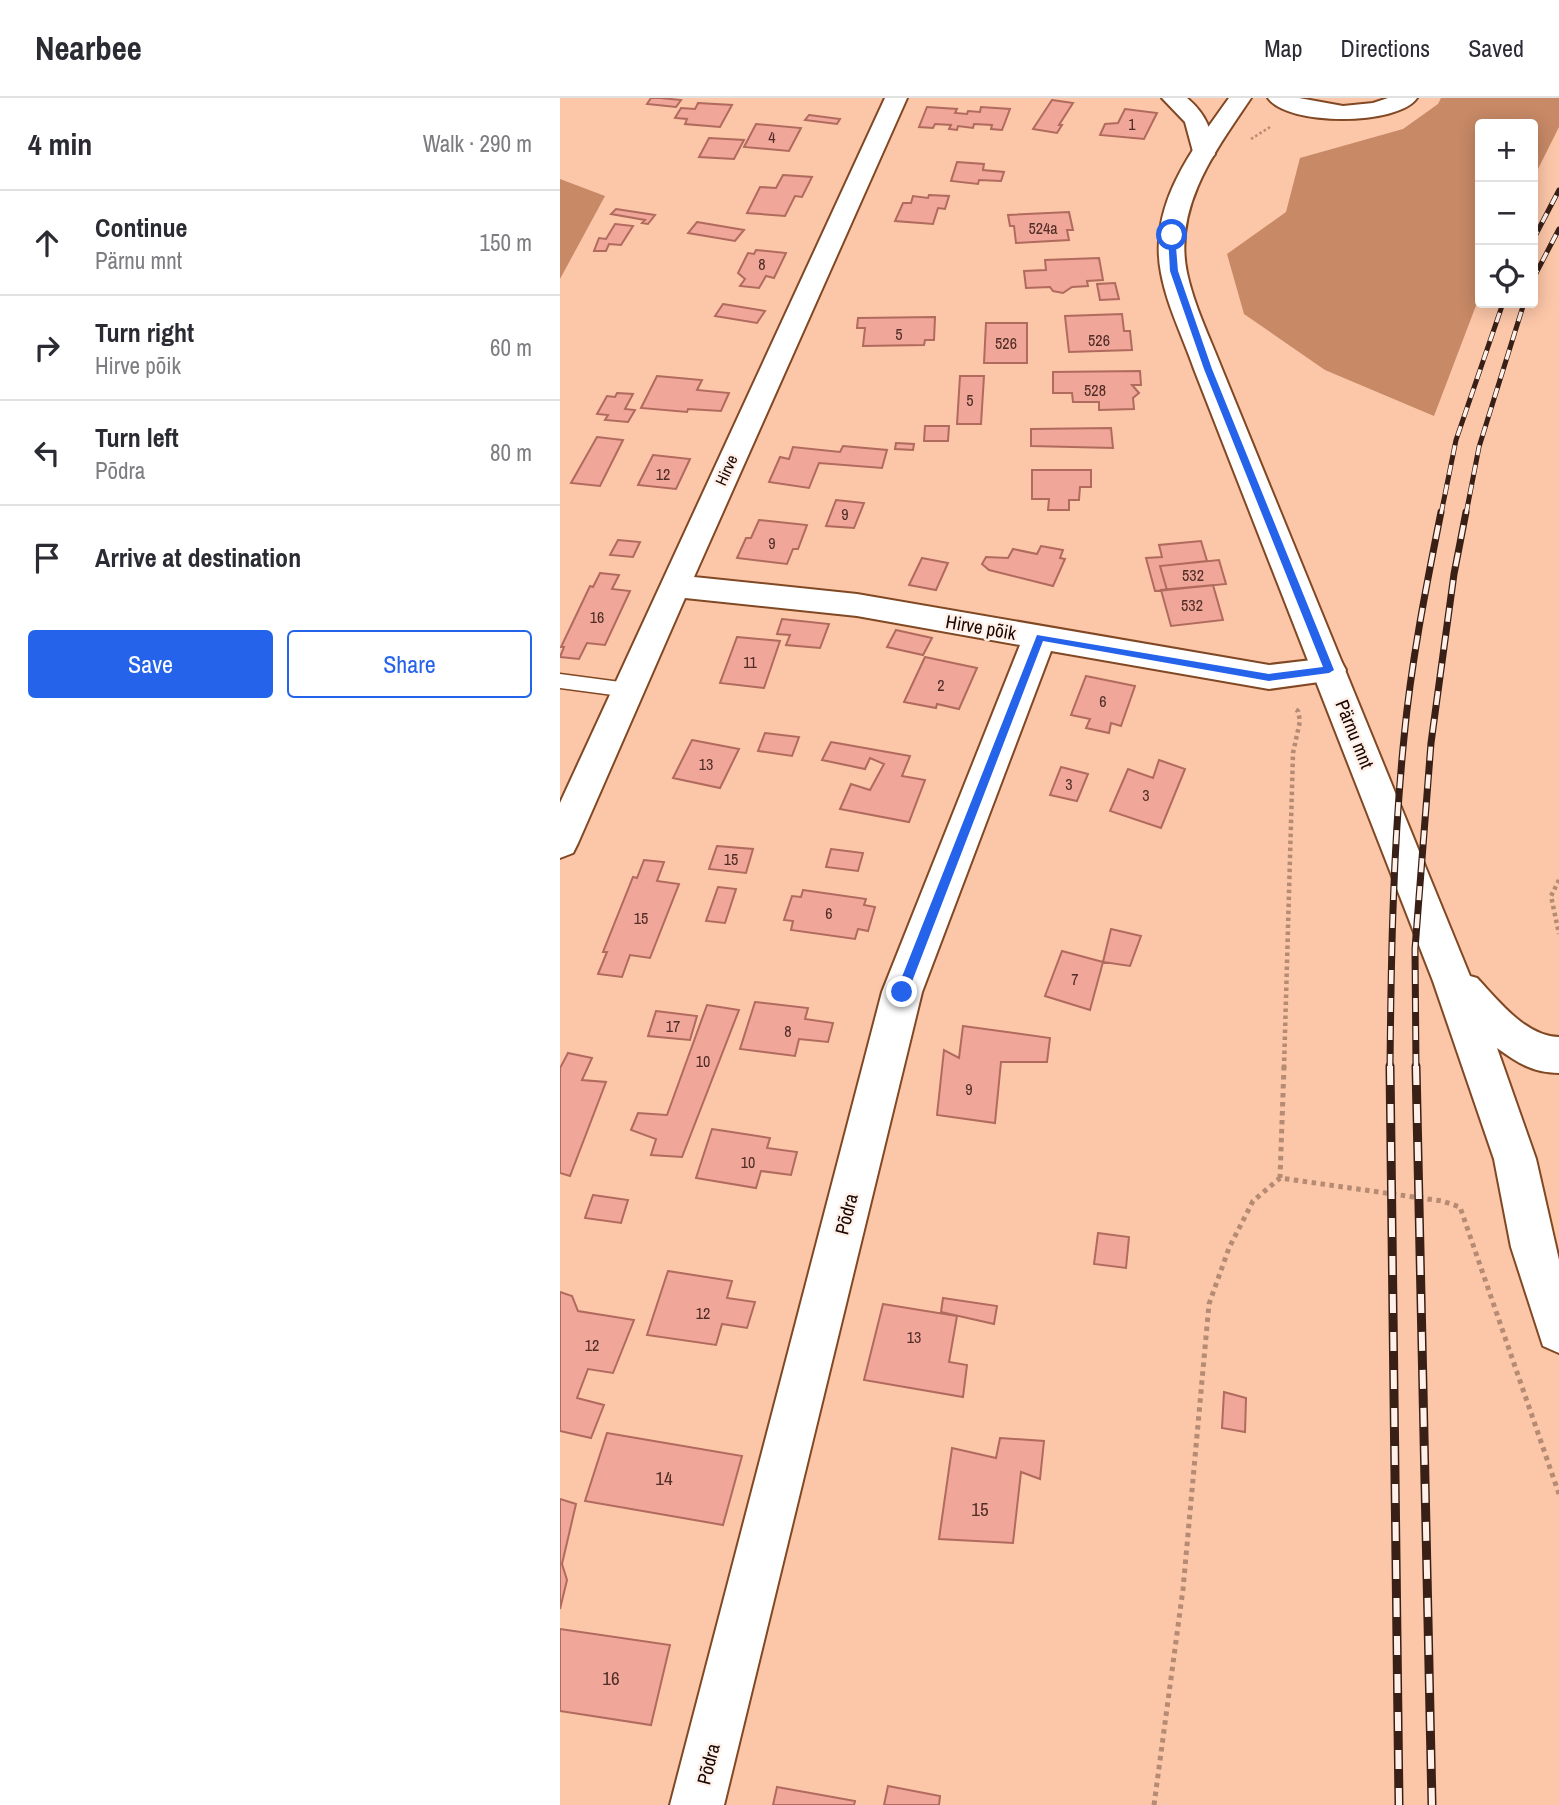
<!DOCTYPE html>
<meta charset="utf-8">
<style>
:root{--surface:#fff;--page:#f2f2f3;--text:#2b2b33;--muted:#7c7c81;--line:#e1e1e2;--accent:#2563eb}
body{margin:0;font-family:"Archivo Narrow",sans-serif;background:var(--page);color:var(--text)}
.controls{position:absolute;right:21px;top:21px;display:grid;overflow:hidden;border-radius:7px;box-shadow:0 4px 18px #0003}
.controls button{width:63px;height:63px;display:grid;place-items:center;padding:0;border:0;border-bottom:2px solid var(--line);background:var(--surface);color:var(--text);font:35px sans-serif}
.stop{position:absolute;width:21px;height:21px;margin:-16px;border:5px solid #2563eb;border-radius:50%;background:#fff}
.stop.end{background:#2563eb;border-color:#fff;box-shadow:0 2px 7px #0008}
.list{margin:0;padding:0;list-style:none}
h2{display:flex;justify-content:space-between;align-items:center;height:91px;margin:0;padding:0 28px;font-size:30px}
h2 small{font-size:23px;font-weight:400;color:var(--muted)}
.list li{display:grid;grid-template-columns:46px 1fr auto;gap:21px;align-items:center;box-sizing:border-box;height:105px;padding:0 28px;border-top:2px solid var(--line)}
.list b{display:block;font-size:26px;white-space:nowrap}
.list p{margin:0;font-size:23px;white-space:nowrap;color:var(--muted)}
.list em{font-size:23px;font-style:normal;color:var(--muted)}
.actions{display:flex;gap:14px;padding:21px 28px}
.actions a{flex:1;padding:16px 0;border:2px solid var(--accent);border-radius:7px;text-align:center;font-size:24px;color:var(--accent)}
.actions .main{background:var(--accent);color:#fff}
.icon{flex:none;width:38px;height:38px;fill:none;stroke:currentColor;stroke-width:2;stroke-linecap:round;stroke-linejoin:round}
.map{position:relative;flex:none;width:999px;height:1707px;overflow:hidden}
header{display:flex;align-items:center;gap:42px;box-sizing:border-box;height:98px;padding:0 35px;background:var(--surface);border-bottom:2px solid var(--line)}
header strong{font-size:33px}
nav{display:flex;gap:38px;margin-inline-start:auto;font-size:24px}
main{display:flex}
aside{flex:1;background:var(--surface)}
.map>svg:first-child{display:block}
.forest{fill:#c78966}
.building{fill:#f0a698;stroke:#b06a5e;stroke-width:2}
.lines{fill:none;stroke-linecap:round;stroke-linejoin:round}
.service-casing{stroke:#814824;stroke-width:3}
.minor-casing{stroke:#814824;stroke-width:4}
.secondary-casing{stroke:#814824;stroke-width:4}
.path-far2{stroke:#b68b74;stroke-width:2.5;stroke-dasharray:2.5 2.5;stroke-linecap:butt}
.path-far1{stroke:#b68b74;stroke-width:4.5;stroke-dasharray:3.5 3.5;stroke-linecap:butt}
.path{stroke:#b68b74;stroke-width:5;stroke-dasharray:4.5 4.5;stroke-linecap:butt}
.service{fill:#fff;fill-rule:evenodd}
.minor{fill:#fff;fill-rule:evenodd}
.secondary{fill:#fff;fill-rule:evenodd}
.rail-far2-casing{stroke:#392017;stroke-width:5}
.rail-far1-casing{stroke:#392017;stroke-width:7}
.rail-casing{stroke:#392017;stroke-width:9}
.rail-far2{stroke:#fff1e9;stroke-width:3.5;stroke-dasharray:10;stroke-linecap:butt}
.rail-far1{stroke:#fff1e9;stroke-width:4.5;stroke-dasharray:14;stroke-linecap:butt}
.rail{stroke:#fff1e9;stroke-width:6;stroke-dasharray:19;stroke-linecap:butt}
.route{fill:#2563eb}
.labels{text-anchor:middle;stroke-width:5;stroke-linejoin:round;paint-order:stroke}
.number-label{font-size:16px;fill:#502d26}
.far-street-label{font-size:16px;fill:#1a0500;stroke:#fff1e9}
.street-label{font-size:19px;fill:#1a0500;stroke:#fff1e9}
.near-number-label{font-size:19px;fill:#502d26}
</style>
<header>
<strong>Nearbee</strong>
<nav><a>Map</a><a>Directions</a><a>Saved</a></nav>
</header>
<main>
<aside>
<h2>4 min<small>Walk · 290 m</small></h2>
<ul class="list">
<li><svg class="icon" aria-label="ahead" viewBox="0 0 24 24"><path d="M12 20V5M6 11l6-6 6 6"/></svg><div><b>Continue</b><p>Pärnu mnt</p></div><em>150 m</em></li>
<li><svg class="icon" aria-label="right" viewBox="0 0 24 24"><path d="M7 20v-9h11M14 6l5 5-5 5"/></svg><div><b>Turn right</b><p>Hirve põik</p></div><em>60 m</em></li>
<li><svg class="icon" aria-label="left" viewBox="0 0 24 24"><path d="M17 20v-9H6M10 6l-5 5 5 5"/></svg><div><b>Turn left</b><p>Põdra</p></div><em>80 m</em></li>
<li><svg class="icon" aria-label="arrive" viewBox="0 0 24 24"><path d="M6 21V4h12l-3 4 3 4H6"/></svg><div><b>Arrive at destination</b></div></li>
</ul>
<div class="actions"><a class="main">Save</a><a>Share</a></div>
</aside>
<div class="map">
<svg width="999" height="1707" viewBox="0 0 999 1707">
<rect width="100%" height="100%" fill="#fcc6a8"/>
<path class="forest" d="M881,0H999V29L973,81V26H920V197L874,318L765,272L684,216L667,156L726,114L740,60L843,31L878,6Z
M0,81L45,98L0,181Z"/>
<path class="building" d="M91,0H100L121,2L116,9L87,6Z
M492,2L513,5L499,27H502L497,35L473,31Z
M138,5L172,7L160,29L125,26L127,21L115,20L121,10L135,11Z
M367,9L397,11L395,15L407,16L408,13L420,14L421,9L450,11L442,32L431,31L432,27L414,26L413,30L398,28L397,32L389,31L391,27L375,26L373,30L359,29Z
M565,11L597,15L584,41L540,37L545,26L558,25Z
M249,17L280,21L277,26L245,22Z
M196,26L241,30L229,53L184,49Z
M149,40L184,42L174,61L139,59Z
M397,64L424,66L423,72L444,74L441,83L419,82L418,86L391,83Z
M223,77L252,79L242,99L235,98L225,118L187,115L200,89L216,90Z
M369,97L389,98L385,111L378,110L373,126L335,123L343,105H351L353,98L368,100Z
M56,111L95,117L88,126L82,125L85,122L51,116Z
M509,114L513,132H507L509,142L456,145L454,128H450L448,117Z
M137,124L184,132L175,143L128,135Z
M55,126L73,128L61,147L49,146L46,153H34L39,140L46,141Z
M196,152L226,155L214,180L206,178L199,190L180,188L185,181L178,175L188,155L194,156Z
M539,160L543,182L527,183L528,188L512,189L503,195L493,193L490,189L466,190L464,173L486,172L485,162Z
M555,185L559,201L540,202L537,186Z
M163,206L205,213L197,225L155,218Z
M562,216L564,233H570L572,252L509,254L505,218Z
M375,219L374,242H365L364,247L303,248L305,230H297L298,220Z
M426,225H467V265H424Z
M580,273L581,287H572L579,295L573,300L574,311L539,312V304H513L512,295H493V274Z
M97,278L142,282L137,292L169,295L161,313L128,311L127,314L81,310Z
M400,278H424L421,326H397Z
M57,295L73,296L65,311L75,312L68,324L45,322L48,317L37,316L47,298L55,299Z
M365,328H389L388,343H364Z
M551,330L553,350L471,348V331Z
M37,339L63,342L40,388L11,385Z
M336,345L354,346L353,352L335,351Z
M283,348L327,352L322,370L259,365L249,390L209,384L220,359L229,361L233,349L280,354Z
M93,357L130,361L116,391L78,387Z
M472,372H531V389H520L519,402H509V412H488L489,401H472Z
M276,402L304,405L294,430L266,428Z
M199,422L247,427L238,451H233L227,466L177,460L186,440H191Z
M58,442L80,444L73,459L50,457Z
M641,443L647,463L600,468L607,492L595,493L586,460L602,459L599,447Z
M481,448L503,452L500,460L505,461L493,488L429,472L422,466L426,459L448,460L453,451L477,456Z
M362,460L388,465L376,492L349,487Z
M659,462L666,486L607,492L600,468Z
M40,475L59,477L52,491L70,493L45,547L27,545L19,561L0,559L4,549H1L30,488L33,489Z
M653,487L663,522L611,528L601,492Z
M222,521L269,526L260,550L226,547L230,537L217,536Z
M336,532L372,540L363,557L327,549Z
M177,539L220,543L204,590L160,585Z
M365,559L417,570L399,611L377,606L376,610L344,604Z
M526,578L575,588L561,628L551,625L549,635L526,630L530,621L511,617Z
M205,635L239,639L232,658L198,653Z
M132,642L179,651L160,690L113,680Z
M271,644L350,658L342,678L365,682L349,724L280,711L291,686L310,692L324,666L310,660L305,671L262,662Z
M599,662L625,671L601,730L550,713L568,671L593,680Z
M501,669L528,676L517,703L490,697Z
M157,748L193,751L186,775L149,771Z
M271,751L303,755L298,773L266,769Z
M84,762L104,764L97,783L119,786L90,860L70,857L62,879L38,876L47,854H43L73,779L77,780Z
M158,789L176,791L165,825L146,823Z
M243,792L306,801L304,807L315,809L308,833L298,831L295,841L231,832L233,823L224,822L232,798L241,799Z
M551,831L581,838L570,868L543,864Z
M502,853L543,864L530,912L485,898Z
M195,904L248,910L245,921L273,925L268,944L239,941L235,958L180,951Z
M147,907L179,912L122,1059L91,1057L96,1041L71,1032L78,1015L107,1017Z
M96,913L137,918L130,942L88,938Z
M403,928L490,940L487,964H441L435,1025L377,1017L384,952L399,960Z
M8,955L32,960L22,982L46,984L10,1078L0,1075V970Z
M152,1031L210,1040L207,1050L237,1054L231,1077L201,1073L196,1090L136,1080Z
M33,1097L68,1102L61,1125L25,1120Z
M538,1135L569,1139L566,1170L534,1166Z
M108,1173L172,1183L167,1200L195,1204L187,1230L162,1226L156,1247L87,1237Z
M0,1194L12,1198L18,1213L74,1222L53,1275L28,1271L17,1300L44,1307L31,1340L0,1333Z
M383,1200L437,1208L434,1226L381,1214Z
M323,1206L397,1218L389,1264L407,1267L403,1299L304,1282Z
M664,1294L686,1300L685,1334L662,1330Z
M47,1335L182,1358L163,1427L25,1403Z
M440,1340L484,1343L480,1381L461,1374L453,1445L379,1441L392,1350L436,1360Z
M0,1401L16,1406L2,1466L7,1482L0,1511Z
M0,1531L110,1547L91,1627L0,1613Z
M328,1688L380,1698L379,1707H324Z
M217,1689L295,1703L294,1707H213Z"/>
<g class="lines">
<g class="service-casing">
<path id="service" d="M0,576L68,585L74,587L77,592L74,597L68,599L0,590Z"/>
</g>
<g class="minor-casing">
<path id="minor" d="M325,0H347L134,479L297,496L709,567L769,560L781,563L786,572L781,581L709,591L491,553L362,894L164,1707H110L322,894L460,547L297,518L125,500L18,745L13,755L0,760V705Z
M602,0H627C646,16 652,32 655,56L651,61H635L625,24Z"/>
</g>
<g class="secondary-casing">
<path id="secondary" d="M669,0H691C656,52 613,108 627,175C634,208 650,240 662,271L910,878L917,880C938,902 966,939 999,939V975C973,975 958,965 937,950L976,1061L999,1162V1255L983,1248L951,1149L934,1061L873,883L634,271C623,239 607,208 601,175C588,107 632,52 669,0Z
M708,0H739L783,8L813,5L828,0H857C838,28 727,28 708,0Z"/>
</g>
<path class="path-far2" d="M691,41L710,29"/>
<path class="path-far1" d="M999,782L991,798L999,836
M724,970L733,655L740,623L738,613L733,610"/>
<path class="path" d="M724,968L720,1080L882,1103L900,1109L999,1396
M594,1707L623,1491L649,1206L669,1150L693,1103L720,1080"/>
<use href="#service" class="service"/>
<use href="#minor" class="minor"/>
<use href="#secondary" class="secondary"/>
<g class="rail-far2-casing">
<path id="rail-far2" d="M973,142L999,92
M973,181L999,131
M881,416L896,342L943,205
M906,416L919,349L964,205"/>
</g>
<g class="rail-far1-casing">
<path id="rail-far1" d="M830,970C831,860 833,749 844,640C851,565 866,489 881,414
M856,970L855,851L871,645L894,476L906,414"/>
</g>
<g class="rail-casing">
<path id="rail" d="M830,968L839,1707
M856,968L872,1707"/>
</g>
<use href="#rail-far2" class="rail-far2"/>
<use href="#rail-far1" class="rail-far1"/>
<use href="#rail" class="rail"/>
</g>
<path class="route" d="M612,135L615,137L618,173L652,271L774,572L769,575L709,583L483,543L348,894L342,899L336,894L477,537L709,576L763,569L644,271L610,173L608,137Z"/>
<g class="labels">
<g class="number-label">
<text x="572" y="32">1</text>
<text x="212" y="45">4</text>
<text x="483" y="136">524a</text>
<text x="202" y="172">8</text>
<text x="339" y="242">5</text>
<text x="539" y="248">526</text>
<text x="446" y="251">526</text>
<text x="535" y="298">528</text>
<text x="410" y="308">5</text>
<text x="103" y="382">12</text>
<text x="285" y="422">9</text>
<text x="212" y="451">9</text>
<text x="633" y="483">532</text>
<text x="632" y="513">532</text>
<text x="37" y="525">16</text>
<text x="190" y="570">11</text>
<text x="381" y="593">2</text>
<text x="543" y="609">6</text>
<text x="146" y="672">13</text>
<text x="509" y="692">3</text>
<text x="586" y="703">3</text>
<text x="171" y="767">15</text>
<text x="269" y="821">6</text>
<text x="81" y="826">15</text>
<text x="515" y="887">7</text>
<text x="113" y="934">17</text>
<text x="228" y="939">8</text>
<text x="143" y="969">10</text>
<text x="409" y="997">9</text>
<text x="188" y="1070">10</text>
<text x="143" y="1221">12</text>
<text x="354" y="1245">13</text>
<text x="32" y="1253">12</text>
</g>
<g class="far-street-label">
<text transform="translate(166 372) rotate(-66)" y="6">Hirve</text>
</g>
<g class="street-label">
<text transform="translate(421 529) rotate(10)" y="7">Hirve põik</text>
<text transform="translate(795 636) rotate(68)" y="7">Pärnu mnt</text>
<text transform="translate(286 1116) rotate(-76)" y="7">Põdra</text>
<text transform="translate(148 1666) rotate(-76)" y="7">Põdra</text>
</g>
<g class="near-number-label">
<text x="104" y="1387">14</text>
<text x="420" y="1418">15</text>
<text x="51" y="1587">16</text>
</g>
</g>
</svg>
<div class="controls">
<button>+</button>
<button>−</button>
<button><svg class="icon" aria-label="locate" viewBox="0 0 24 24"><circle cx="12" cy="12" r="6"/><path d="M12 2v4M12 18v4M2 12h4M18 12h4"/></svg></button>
</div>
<div class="stop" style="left:612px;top:137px"></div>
<div class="stop end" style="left:342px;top:894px"></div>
</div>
</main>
